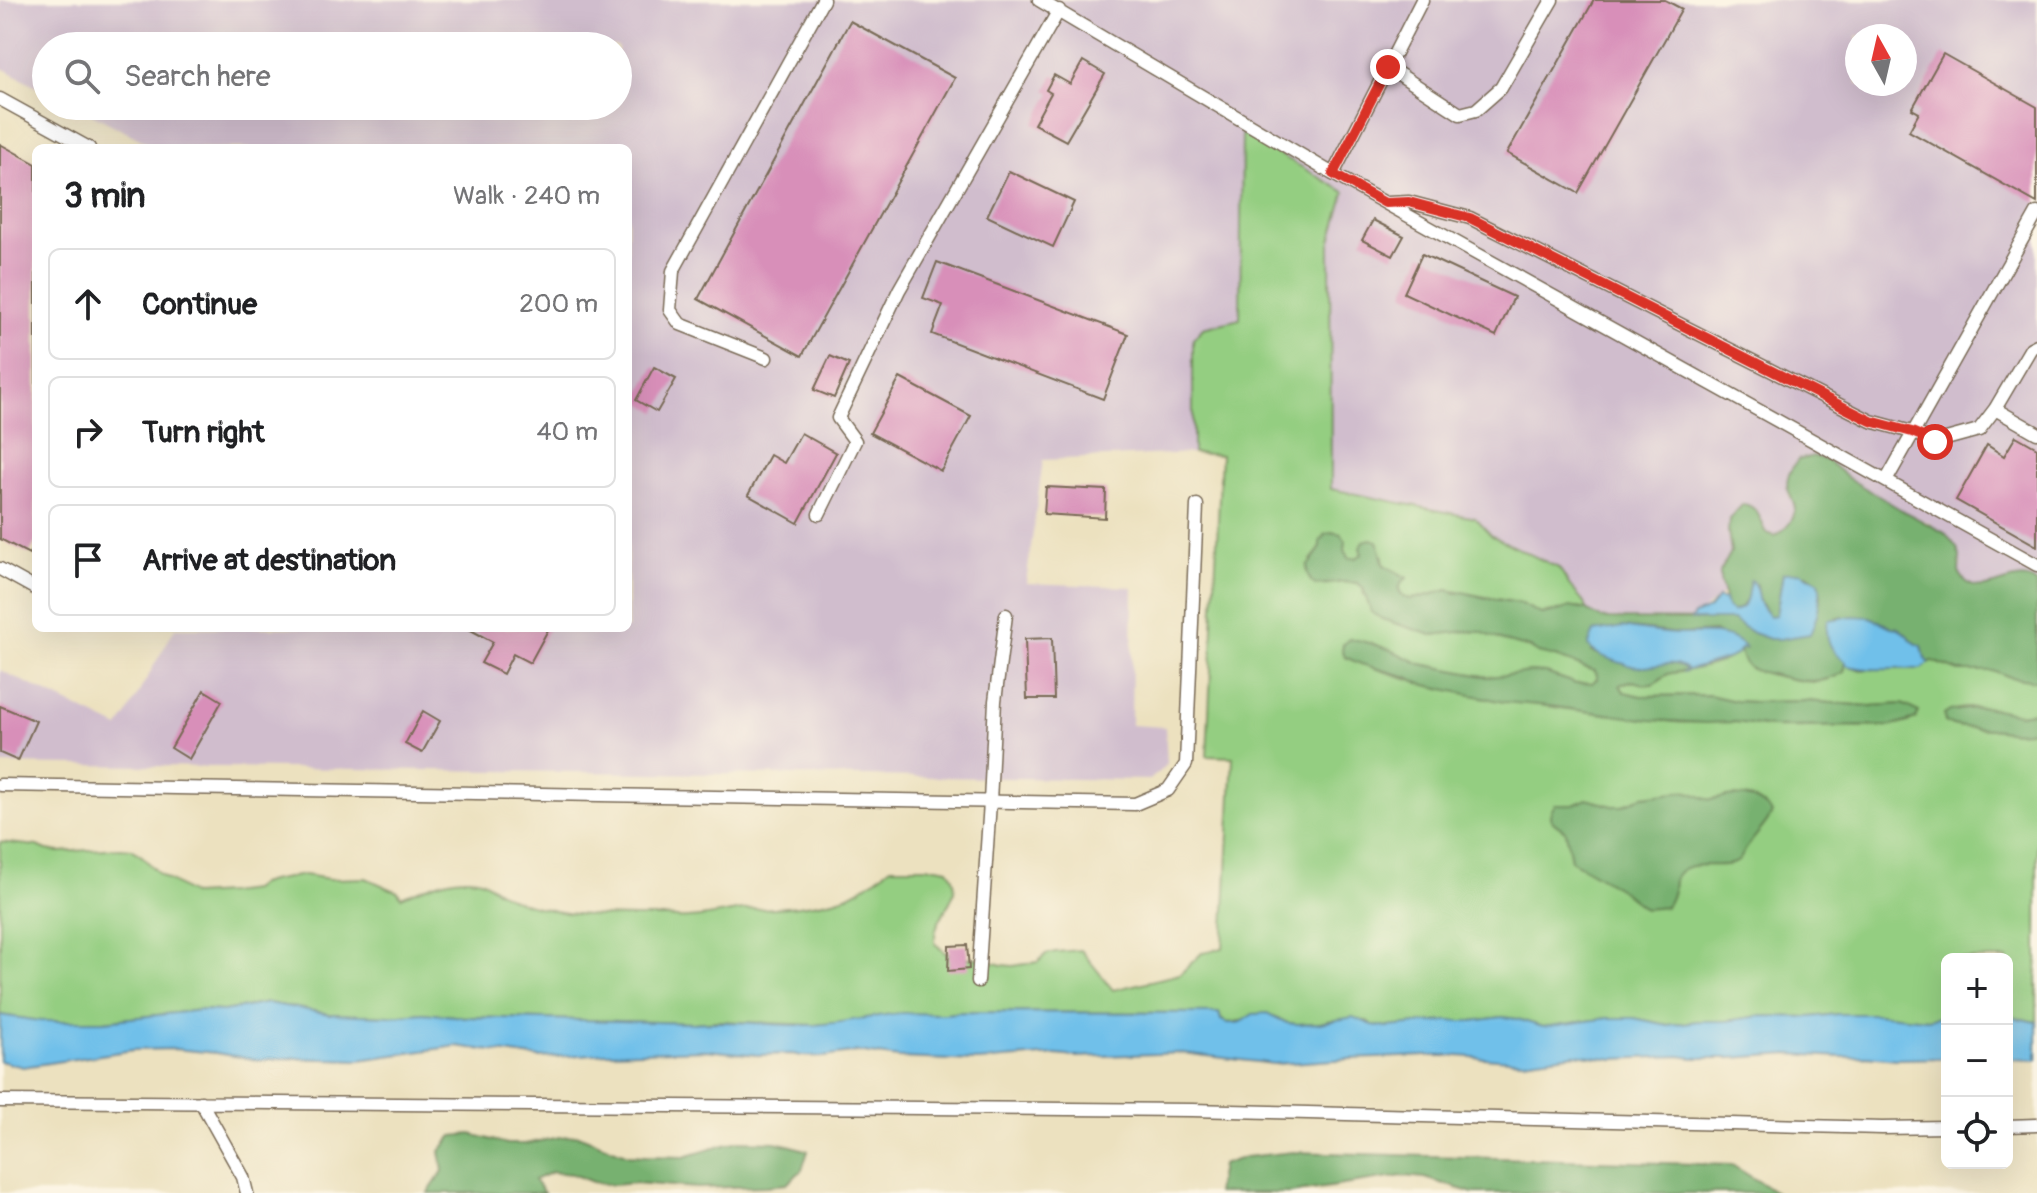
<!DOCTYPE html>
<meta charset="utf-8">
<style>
:root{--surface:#fff;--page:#f6f6f6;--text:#202124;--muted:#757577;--line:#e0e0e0}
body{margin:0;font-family:Pangolin,sans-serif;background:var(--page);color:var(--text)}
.controls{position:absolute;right:24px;bottom:24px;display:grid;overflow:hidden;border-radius:12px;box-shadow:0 8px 32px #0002}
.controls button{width:72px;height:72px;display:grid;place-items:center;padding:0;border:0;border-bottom:2px solid var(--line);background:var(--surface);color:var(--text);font:40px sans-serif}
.compass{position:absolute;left:1845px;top:24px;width:72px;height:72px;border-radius:50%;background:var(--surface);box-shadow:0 8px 32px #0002;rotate:352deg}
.stop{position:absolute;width:24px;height:24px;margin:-18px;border:6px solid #d93025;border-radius:50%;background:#fff}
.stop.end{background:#d93025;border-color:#fff;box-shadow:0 2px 8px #0008}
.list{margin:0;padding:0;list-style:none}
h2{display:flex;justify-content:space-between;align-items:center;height:104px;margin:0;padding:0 32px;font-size:34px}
h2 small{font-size:26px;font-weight:400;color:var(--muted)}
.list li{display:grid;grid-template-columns:52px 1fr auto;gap:24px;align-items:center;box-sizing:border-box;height:112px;margin:0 16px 16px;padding:0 16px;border:2px solid var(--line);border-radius:12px}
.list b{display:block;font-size:30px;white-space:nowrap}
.list em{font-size:26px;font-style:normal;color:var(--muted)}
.icon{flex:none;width:44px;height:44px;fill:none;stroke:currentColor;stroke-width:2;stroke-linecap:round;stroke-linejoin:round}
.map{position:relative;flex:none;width:2037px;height:1193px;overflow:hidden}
.search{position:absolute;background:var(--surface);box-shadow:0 8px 32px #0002;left:32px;top:32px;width:600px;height:88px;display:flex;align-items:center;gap:20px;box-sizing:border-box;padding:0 28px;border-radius:44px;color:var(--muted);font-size:30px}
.panel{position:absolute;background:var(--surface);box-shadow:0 8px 32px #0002;left:32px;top:144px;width:600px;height:488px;border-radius:12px}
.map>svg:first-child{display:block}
.industrial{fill:#d0bdcd;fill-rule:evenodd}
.green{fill:#94ce81;stroke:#687c50;stroke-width:2}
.forest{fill:#77b16f;stroke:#596e46;stroke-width:2}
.water{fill:#6fc0ea;stroke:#557584;stroke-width:2}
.building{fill:#d88fb9}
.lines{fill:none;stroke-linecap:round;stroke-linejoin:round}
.service-casing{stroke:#796a56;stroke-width:15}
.service{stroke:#fff;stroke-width:12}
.route{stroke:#d93025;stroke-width:10}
</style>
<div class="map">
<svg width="2037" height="1193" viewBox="0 0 2037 1193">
<rect width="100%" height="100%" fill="#fcf5e5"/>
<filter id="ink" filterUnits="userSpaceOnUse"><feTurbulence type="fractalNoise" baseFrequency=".0125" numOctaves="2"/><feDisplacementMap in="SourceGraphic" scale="16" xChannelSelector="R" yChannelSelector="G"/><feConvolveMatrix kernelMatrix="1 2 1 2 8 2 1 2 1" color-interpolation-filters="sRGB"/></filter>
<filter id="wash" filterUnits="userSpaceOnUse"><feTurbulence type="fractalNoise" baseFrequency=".006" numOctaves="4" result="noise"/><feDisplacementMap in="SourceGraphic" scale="32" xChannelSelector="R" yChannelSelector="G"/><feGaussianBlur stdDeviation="1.8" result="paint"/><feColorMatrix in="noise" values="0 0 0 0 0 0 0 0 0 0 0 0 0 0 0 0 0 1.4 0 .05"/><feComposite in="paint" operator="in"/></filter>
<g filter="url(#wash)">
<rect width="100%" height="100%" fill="#ece1bf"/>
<path class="industrial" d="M0,0H2037V584L2030,578H2014L2001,585L1985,587H1977L1969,584L1959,572L1961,564L1930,523L1905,512L1865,488L1848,478L1836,466L1788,494L1795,505L1792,520L1788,527L1774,536L1767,533L1757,511L1750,505H1743L1728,539L1731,552L1720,572V580L1724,593L1691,620L1601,618L1586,610L1582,598L1568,583L1566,577L1557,567L1492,536L1475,518L1331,490L1330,244L1345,192L1242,134L1240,319L1203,328L1193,339V453L1043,460L1026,583L1133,587L1131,725L1165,727L1167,764L1150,780L0,764V670L119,728L175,628H628V148H157L76,106H618V46H46V91L0,67ZM1857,36H1905V84H1857Z"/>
<path class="green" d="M1242,133L1345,192L1330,244L1331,489L1475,518L1492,536L1557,567C1564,573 1565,579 1570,586C1577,595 1584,598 1586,610L1579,608L1540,614L1519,603L1448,590L1418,598L1410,599L1403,597L1399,590L1401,583L1407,578L1384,565L1383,557L1379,549L1356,558H1348L1345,550L1320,549L1311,560L1322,585L1344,582L1358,583L1363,588L1364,595L1382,619L1432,635L1466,631L1481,632L1596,671L1598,678L1592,683L1576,684L1546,673L1488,677L1421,664L1374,644L1349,639L1345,657C1450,700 1563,708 1674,722C1694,724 1714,720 1735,722C1747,723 1759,726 1771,727C1795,728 1820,726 1844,726C1869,727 1893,729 1916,719L1902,704L1870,706L1806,701L1754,702L1735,701L1709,695L1641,696L1624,692L1620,685C1635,677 1638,685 1651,684C1658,683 1661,677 1668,674C1673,672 1681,672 1687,671C1703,667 1730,663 1740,649C1741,655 1743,662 1747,666C1755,673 1803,682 1814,682C1825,681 1834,678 1844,672L1845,664L1861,670L1877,668L1916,669L1932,661L1959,671H1995L2010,677L2037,681V711C2030,712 2023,714 2017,714C1995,711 1964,701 1944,715L1945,722C1960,729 1976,727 1991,729C2008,731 2020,733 2037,729V1022L2007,1016V959H1947V1015L1927,1019L1876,1014H1838L1810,1017L1760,1016L1726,1021H1699L1668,1025L1634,1018H1608L1543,1027L1517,1019L1502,1017L1472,1021H1447L1388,1027L1373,1025L1367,1021L1332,1020L1320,1023L1297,1024L1287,1023L1274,1016L1227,1023L1221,1019L1219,1013L959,1012L937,1016L917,1014L815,1025L718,1021L693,1023L465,1017L423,1013L390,1016L330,1014L268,1003L223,1011L201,1010L104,1021H41L0,1015V842L37,846L47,850L59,852L120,848L132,849L143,857L159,874L193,895L228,893L252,890L260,884L270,881L304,875L330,879L366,878L398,892L401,897C425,888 451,874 477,879C485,880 491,887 498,891C519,904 543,909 567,913C600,917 631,917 664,917C672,917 680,919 688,918C711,917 733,910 755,909C782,908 826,905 851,894C866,887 878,877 891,867H937L948,869C966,893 942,907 936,930C935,932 935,941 935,943L944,952L955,958H978L1002,965L1013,966L1038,962L1046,954L1056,952L1081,950L1113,990L1180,974L1203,952L1223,948L1233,757L1207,756L1221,455L1193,453V339L1203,328L1240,319Z"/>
<path class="forest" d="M1813,456L1828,461L1848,478L1865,488L1905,512L1945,533L1957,548L1960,556L1959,572C1980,610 2012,563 2037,584V681L2010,677L1995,671H1959L1932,661L1930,663L1925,659L1922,646L1915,643L1899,628L1891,627L1870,617H1837L1846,663L1844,672C1821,686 1796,681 1771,674C1763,672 1753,672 1747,666C1742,662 1741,655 1740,649H1744L1715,632L1680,634L1623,627L1594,632L1592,652C1605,655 1616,663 1630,665C1648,667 1673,657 1687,670C1681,672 1674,672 1668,674C1662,676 1658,683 1651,684C1638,686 1635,676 1620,685L1624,692L1641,696L1709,695L1735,701L1754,702L1806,701L1870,706L1902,704L1919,712L1916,719L1893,726L1772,727L1735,722L1705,723L1650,720L1549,706L1504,702L1421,684L1408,677L1361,664L1345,657L1342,651L1343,644L1349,639L1358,640L1389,649L1421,664L1488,677L1531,672L1546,673L1576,684L1592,683L1598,678L1595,671L1555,657L1538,653L1531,648L1503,641L1481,632L1466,631L1432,635L1382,619L1371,612L1363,588L1358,583L1344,582L1315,585C1308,579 1307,575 1307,567L1320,549V542L1325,534L1332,532L1341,534L1346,541L1345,550L1348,558H1356L1362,554L1360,548L1363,541L1371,539L1378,541L1384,565L1407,578L1401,583L1399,590L1403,597L1410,599L1418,598L1448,590L1456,593L1463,592L1486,598L1519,603L1541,614H1548L1570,607L1586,610L1601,618L1609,619L1733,620L1753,633L1770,639L1813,627L1821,597L1819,582L1807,574L1783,573L1776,615L1769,617L1758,599L1756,585C1748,596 1746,607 1732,612L1727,607L1720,580V572L1731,552L1728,532L1729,519L1743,504C1759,506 1760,521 1767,533L1775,536C1785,530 1798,518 1794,504C1791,494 1785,489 1788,478C1789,472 1794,465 1798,460Z
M1985,707L2020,714L2037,711V729C2020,734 2008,731 1991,729C1975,727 1959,729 1945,722L1944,715L1950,711Z
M1683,791C1693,792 1699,796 1707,799C1713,800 1721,798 1726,797C1744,794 1761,799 1772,813C1766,826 1754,836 1746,849C1742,854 1742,860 1735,863C1717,870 1687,857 1675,877C1673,881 1674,886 1673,890C1672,896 1669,902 1666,907L1645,909L1617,887L1571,860L1566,832C1555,822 1543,821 1555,805H1573L1587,799L1613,806H1622L1643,796Z
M471,1134L507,1144H525L560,1137L578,1135L628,1155L646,1156L684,1157L738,1141L775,1142L792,1146L808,1151L802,1170L787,1184L767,1186L698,1188L635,1183L613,1185L592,1182L572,1174L552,1172L534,1180L544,1193H428L443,1171L440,1151L453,1136Z
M1293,1152L1732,1165L1777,1193H1473L1425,1178L1403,1176L1290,1193H1216L1221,1165L1245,1157Z"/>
<path class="water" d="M1801,572L1819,582C1823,595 1816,622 1810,634L1780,639H1770L1753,633L1733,620H1691L1694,615L1709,609L1718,598L1725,600L1727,607L1732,612C1753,605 1744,595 1751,580C1758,587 1756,593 1759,602C1761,607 1766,612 1769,616L1776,615L1783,573Z
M1852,616L1870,617L1891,627L1899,628L1915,643L1922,646L1925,659L1930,663L1921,669H1916C1894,668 1866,672 1846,665V662C1831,651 1824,640 1828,620Z
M1623,627C1641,630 1660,633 1679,634C1702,635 1728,628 1745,648L1740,649L1736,655L1729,658L1682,672L1687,670C1674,658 1657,667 1642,667C1628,667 1596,656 1588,646L1594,632Z
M268,1003L330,1014L390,1016L423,1013L465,1017L693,1023C733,1019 772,1026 811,1025C842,1024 872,1015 903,1013C924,1012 937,1017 959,1012L1219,1013L1221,1020L1227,1023H1234L1241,1022L1253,1014L1267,1013L1287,1023L1297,1024L1320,1023L1353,1017L1373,1025L1388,1027L1447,1021H1472L1502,1017L1517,1019L1543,1027L1608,1018H1634L1668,1025L1698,1021H1726L1760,1016L1810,1017L1838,1014H1876L1927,1019L1947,1015V1058L1897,1059L1866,1056L1842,1057L1789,1054L1731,1058H1693L1680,1056L1614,1059L1575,1054L1523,1061L1458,1056H1427L1350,1059L1274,1064L1182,1053L1076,1057L1056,1055L978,1061L899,1058L857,1052L824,1057L802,1056L792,1054L758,1055L705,1050L607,1053L540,1058L457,1046L359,1060L288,1058L259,1060L216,1053L174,1049L133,1050L23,1067L0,1061V1015L41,1021H104L201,1010L223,1011Z
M2007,1016L2037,1022V1060L2007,1059Z"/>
<g id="blocks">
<path class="building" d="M1594,0H1665L1682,9L1578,193L1507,153Z
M850,21L955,78L802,356L698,299Z
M1943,54L2037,107V203L1909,131L1919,113L1912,109Z
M1083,61L1105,74L1066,141L1034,124L1051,93L1046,90L1054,75L1070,84Z
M0,144L36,164V542L29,554L0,539Z
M1009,171L1074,202L1053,247L987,216Z
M1373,220L1404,236L1393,256L1362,240Z
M1422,254L1514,297L1496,336L1404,293Z
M937,262L1128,334L1103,399L932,334L943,305L923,298Z
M830,356L849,364L834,398L814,390Z
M654,367L676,379L657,412L636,400Z
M900,378L971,416L941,471L870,433Z
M801,433L836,453L798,523L748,495L770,455L784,463Z
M2016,436L2037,448V546L1956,500L1987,445L2004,456Z
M1046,487L1106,490L1105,518L1044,514Z
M467,628H549L530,663L513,654L503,674L481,663L493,642Z
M1052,638L1054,699H1027L1025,639Z
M204,690L222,701L189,759L171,748Z
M0,706L36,721L18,761L0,753Z
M423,711L440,721L422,753L405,744Z
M967,945L969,969L948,971L949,946Z"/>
</g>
</g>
<g filter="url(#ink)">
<use href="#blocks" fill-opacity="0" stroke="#796a56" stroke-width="2"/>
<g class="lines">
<g class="service-casing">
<path id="service" d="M1039,0L1333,174L2037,565
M1388,67L1460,114L1476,110L1501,88L1552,0
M0,99L89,148
M1333,174L1422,0
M1388,203L1409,202L1470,218L1871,421L1912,432L1935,442L1979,430L1995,409L2031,348L2037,345
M766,358L680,324L670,310L673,271L823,0
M1995,409L2037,433
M1886,481L2037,213
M819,514L855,441L838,418L899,290L1059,10
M0,569L36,589
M0,785L1135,804L1168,790L1186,764L1197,505
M978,981L990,802L995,701L1006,615
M0,1101L1192,1110L1882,1128L1947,1127
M201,1102L243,1177L247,1193
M2007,1126L2037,1125"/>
</g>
<use href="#service" class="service"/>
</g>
</g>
<g class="lines" filter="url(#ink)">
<path class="route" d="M1388,67L1333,174L1385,203L1409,202L1470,218L1871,421L1912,432L1935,442"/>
</g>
</svg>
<div class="controls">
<button>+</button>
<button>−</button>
<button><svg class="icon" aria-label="locate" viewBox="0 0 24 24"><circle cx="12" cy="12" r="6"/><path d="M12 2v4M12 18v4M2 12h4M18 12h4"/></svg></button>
</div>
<svg class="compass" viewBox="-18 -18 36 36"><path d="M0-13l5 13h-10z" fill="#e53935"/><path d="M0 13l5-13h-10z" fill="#757577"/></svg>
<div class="stop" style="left:1935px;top:442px"></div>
<div class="stop end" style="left:1388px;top:67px"></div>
<div class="search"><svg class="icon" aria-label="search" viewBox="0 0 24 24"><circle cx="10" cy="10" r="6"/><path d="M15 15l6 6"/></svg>Search here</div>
<section class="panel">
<h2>3 min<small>Walk · 240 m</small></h2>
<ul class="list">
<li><svg class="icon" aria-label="ahead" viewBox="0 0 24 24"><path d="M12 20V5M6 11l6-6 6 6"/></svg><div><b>Continue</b></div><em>200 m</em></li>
<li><svg class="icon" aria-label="right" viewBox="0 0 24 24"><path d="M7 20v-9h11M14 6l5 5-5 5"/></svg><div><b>Turn right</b></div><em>40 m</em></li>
<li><svg class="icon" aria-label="arrive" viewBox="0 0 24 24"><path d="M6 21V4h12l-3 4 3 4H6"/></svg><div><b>Arrive at destination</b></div></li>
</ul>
</section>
</div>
